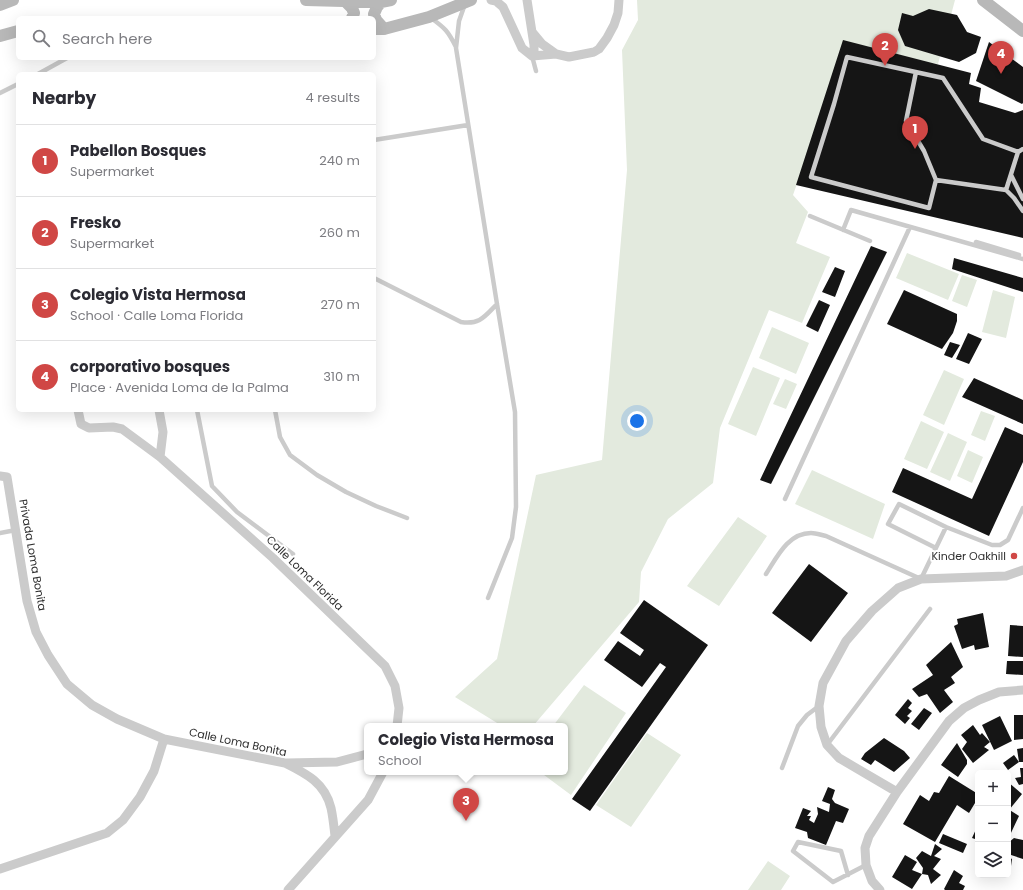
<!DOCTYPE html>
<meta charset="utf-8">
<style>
:root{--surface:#fff;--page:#f2f2f3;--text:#2b2b33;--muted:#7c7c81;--line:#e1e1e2;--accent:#d04745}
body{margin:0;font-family:Poppins,sans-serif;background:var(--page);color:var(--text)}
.controls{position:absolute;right:12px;bottom:12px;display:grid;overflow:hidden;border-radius:6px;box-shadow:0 4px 16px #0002}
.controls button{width:36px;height:36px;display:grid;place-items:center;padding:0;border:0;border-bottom:1px solid var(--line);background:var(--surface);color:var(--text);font:20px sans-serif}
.you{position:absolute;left:637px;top:421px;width:14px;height:14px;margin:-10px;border:3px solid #fff;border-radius:50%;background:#1a73e8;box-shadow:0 0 0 6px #1a73e833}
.badge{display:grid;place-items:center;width:26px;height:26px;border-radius:50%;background:var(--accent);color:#fff;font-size:13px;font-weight:700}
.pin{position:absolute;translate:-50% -33px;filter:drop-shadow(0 1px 2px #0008)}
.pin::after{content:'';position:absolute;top:21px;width:14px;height:12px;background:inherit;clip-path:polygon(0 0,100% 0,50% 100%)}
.popup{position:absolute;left:364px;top:723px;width:204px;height:52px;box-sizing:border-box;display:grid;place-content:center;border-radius:6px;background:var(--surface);filter:drop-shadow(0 1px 3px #0005);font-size:13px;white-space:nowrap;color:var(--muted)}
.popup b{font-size:15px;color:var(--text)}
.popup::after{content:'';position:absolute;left:50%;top:100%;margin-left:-8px;border:8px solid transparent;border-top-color:var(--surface)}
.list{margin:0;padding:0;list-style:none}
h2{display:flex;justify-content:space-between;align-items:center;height:52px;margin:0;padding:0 16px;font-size:17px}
h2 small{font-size:13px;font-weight:400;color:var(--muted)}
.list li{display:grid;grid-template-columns:26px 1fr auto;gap:12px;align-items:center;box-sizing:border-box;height:72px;padding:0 16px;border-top:1px solid var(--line)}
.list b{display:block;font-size:15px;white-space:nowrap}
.list p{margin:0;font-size:13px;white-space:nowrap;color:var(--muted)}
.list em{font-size:13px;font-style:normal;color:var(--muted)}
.icon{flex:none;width:22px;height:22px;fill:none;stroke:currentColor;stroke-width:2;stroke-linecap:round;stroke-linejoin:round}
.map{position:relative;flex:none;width:1023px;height:890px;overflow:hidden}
.search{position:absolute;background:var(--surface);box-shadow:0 4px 16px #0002;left:16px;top:16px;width:360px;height:44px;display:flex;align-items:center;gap:10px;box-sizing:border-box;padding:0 14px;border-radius:6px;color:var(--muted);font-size:15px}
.panel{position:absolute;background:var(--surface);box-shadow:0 4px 16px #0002;left:16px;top:72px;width:360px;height:340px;border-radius:6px}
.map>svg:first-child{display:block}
.green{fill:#e3eade}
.building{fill:#151515}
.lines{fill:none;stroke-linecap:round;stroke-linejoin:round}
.service{stroke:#cbcbcb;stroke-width:4.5}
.minor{stroke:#cbcbcb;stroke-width:9}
.secondary{stroke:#b8b8b8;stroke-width:12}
.poi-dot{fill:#d04745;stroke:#fff;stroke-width:1.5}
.labels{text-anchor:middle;stroke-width:4;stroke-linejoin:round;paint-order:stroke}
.street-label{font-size:11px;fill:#2e2e2e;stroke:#fff}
.poi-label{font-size:11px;fill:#2e2e2e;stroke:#fff;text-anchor:end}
</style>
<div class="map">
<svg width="1023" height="890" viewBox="0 0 1023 890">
<rect width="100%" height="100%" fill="#fff"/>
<path class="green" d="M637,0H955L938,64L843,53L793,195L808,212L796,243L830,257L802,323L769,310L720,428L713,483L668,519L641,572L639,602L533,726H502L455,697L497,659L536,475L602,460L627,170L622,50L638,20Z
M907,253L959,274L948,300L896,278Z
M962,275L977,280L967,307L952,301Z
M993,290L1015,297L1006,338L982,332Z
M772,327L809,343L796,374L759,358Z
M753,367L780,378L756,436L728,424Z
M944,370L964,379L944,425L923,415Z
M785,379L797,384L786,409L773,404Z
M981,411L995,416L985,441L971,435Z
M921,421L944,432L927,469L904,459Z
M948,433L967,442L950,481L930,472Z
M968,450L983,457L972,483L957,476Z
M812,470L885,504L873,539L795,504Z
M738,517L767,536L719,606L687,586Z
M584,685L626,713L571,795L540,772H565V726H553Z
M647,733L681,755L631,827L596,805Z
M768,861L790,876L781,890H748Z"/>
<path class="building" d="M929,9L957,15L967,32L981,37L976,53L959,62L905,46L898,30L902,13L913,16Z
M843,40L971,73L969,84L981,88L979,102L1015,113L1023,110V238L796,185Z
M989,42L1023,67V103L1022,104L976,81Z
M871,246L887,252L771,484L760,480Z
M954,258L1023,278V292L952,269Z
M835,267L845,271L835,297L822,292Z
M904,290L957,314V321L953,333L942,349L887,324Z
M819,300L830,305L818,332L806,326Z
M968,333L982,339L969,364L956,359Z
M950,342L960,345L952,358L944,355Z
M974,378L1023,400V424L962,397Z
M1005,427L1023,435V462L989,536L892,492L903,468L972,499Z
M809,564L848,593L811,642L772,613Z
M644,600L708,645L590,811L572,799L666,667L660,663L642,687L604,660L618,641L640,656L644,650L620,633Z
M983,613L989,647L975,650L974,645L962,649L954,626L958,624L957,619Z
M1010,625L1023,626V657L1008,656Z
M951,642L963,667L951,677L955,683L944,690L953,702L940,713L927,694L919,697L912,689L933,675L926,665Z
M1007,661H1023V675L1006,674Z
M908,699L912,703L908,708L912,711L907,716L910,718L905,724L895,715Z
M924,708L932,713L919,730L911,724Z
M1014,715H1023V739L1014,740Z
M1000,716L1012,741L994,750L982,725Z
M973,725L980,735L982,733L990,742L984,747L989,750L973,763L962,749L967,742L961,735Z
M884,738L904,751L910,758L894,772L875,760L871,765L861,759L865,753Z
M957,743L967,760V764L958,777L941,765Z
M1023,748V762H1019L1017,749Z
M1014,755L1019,762L1008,770L1003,763Z
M1020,768H1023V784L1019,785L1015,778L1021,777Z
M949,776L978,794V798L969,813L957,805L935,842L903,824L920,795L929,801L934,792L939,793Z
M1008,782L1022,794L1009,810L1008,809Z
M828,787L835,790L832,799L835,803L849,809L843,823L836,821L826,845L808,838L807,832L795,828L803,808L811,811L807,816H811L809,820L814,823L818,814L817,807L829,812L830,804L822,801Z
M1008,809L1019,816L1010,835L1008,834Z
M978,825V840L972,838Z
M943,834L967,844L963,853L939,843Z
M1014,838L1023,840V859L1008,854V843Z
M935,844L942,849L934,856L941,859L933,869L941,875L931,884L928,875L922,874L923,868L916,858L922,851L931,856Z
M905,855L917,862L912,870L922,874L912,889L892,877Z
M1008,857L1012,859L1010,873L1008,872Z
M954,870L963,876L959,883L965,886L963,890H945L944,889Z"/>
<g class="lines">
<path class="service" d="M465,4L459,21L456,48L497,304L515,412L516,507L512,538L488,598
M431,18C445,28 448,31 456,47
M532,56L536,71
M916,72L906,121L924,151L936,180L929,208L811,177L834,104L847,57L943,78L983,139L1018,152L1006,190
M38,74L67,58
M0,93L18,84
M374,140L468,125
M1018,152L1023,149
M1011,175L1023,199
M936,180L1006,190L1014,198L1023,211
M810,216L870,241
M843,230L851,210L1023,259
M976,242L1019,255
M374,278L461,322C480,325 485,316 497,304
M197,410L212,486L237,512L293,554
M275,410L280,437L290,455L317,475L346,492L376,506L407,518
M785,499L910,227
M0,533L16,530
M936,548L888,524L899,504L946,527L992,545H1000L1008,540L1023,508
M766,574C777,557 788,533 811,533C816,533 821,535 826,536L921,579L946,527
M827,745L930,609
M782,768L798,726L807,715L819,706
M848,875L841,851L798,842L793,851L833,882L866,865"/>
<path class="minor" d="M491,0L496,1L503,7L522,48L532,56L556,54
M527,0L534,45V51L532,56
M532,32L542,44L556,54L569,57L594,52L599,49L607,38L614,25L618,13L619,0
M78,410L81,424L89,428L113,427L122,429L160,457L273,558L385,666L395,686L399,708L397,726
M159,410L163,432L160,457
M0,476L7,477L27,601L36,632L48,655L67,684L92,705L117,719L164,739L285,763C307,774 325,783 331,808C333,817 334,827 335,836
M287,763L337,762L367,754
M897,792L839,758L827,745L821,727L819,706L823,683L846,641L872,611L898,588L921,579L1006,576L1023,570
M0,869L107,833L123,820L140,797L154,771L164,739
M288,890L368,800L383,772
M880,890L872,881L866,865L865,848L869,836L897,792L949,721L964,708L979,700L999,692L1023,690"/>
<path class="secondary" d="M306,0L381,2L391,0
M983,0L1023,31
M345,1L352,8L354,13L352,18
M381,2L377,7L374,14L376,20L384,29
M0,5L13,0
M374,29H384L429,17L471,0
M0,36L18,31"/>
</g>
<circle class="poi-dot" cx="1014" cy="556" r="4"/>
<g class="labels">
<g class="street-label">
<text transform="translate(33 555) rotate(80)" y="4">Privada Loma Bonita</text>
<text transform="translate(305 573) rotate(44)" y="4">Calle Loma Florida</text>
<text transform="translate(238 742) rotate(12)" y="4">Calle Loma Bonita</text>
</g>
<g class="poi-label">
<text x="1006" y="560">Kinder Oakhill</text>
</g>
</g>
</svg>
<div class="controls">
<button>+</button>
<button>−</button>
<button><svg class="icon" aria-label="layers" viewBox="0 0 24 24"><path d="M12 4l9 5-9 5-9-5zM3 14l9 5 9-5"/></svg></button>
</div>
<div class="you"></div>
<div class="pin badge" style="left:915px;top:149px">1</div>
<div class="pin badge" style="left:885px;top:66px">2</div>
<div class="pin badge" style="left:466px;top:821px">3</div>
<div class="popup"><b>Colegio Vista Hermosa</b>School</div>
<div class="pin badge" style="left:1001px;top:74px">4</div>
<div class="search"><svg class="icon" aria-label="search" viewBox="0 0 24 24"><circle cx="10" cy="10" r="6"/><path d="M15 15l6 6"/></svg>Search here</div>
<section class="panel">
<h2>Nearby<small>4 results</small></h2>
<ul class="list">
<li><span class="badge">1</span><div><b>Pabellon Bosques</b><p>Supermarket</p></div><em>240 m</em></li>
<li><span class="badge">2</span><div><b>Fresko</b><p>Supermarket</p></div><em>260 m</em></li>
<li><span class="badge">3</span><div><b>Colegio Vista Hermosa</b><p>School · Calle Loma Florida</p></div><em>270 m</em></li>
<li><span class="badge">4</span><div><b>corporativo bosques</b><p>Place · Avenida Loma de la Palma</p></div><em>310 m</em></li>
</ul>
</section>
</div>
